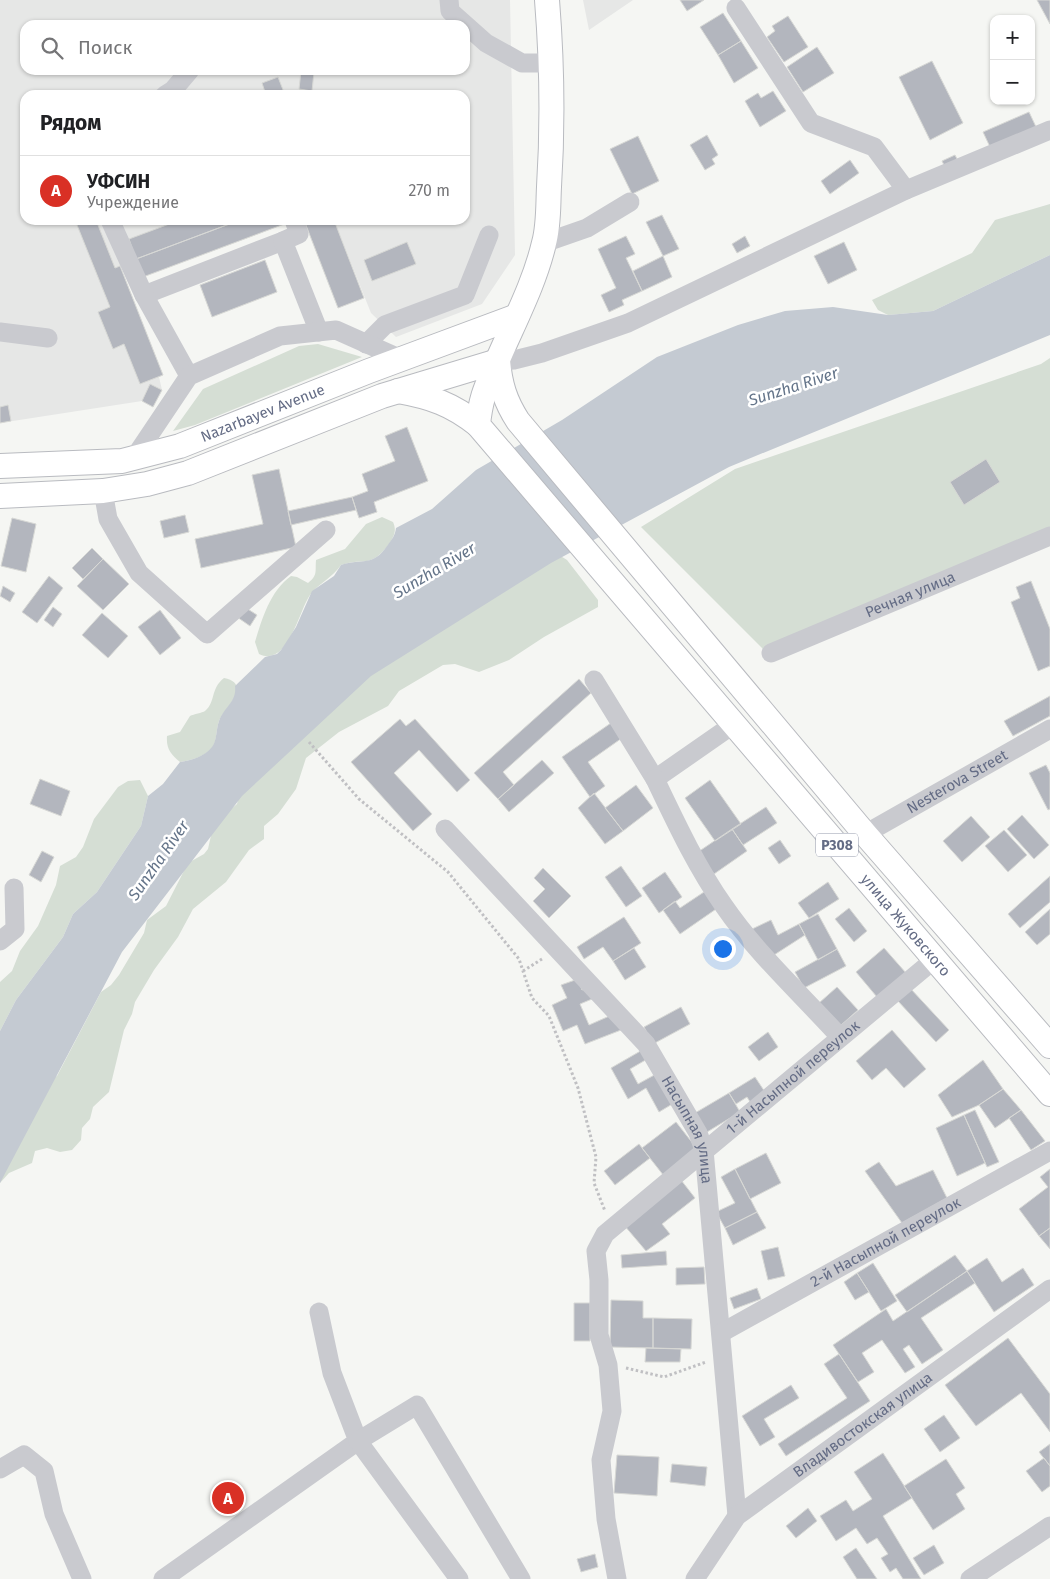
<!DOCTYPE html>
<html lang="ru">
<meta charset="utf-8">
<style>
:root{--surface:#fff;--page:#f6f6f6;--text:#202124;--muted:#757577;--line:#e0e0e0;--accent:#d93025}
body{margin:0;font-family:"Fira Sans",sans-serif;background:var(--page);color:var(--text)}
.controls{position:absolute;right:15px;top:15px;display:grid;overflow:hidden;border-radius:10px;box-shadow:0 1px 4px #0004}
.controls button{width:45px;height:45px;display:grid;place-items:center;padding:0;border:0;border-bottom:1px solid var(--line);background:var(--surface);color:var(--text);font:25px sans-serif}
.you{position:absolute;left:722px;top:948px;width:18px;height:18px;margin:-12px;border:4px solid #fff;border-radius:50%;background:#1a73e8;box-shadow:0 0 0 8px #1a73e833}
.badge{display:grid;place-items:center;width:32px;height:32px;border-radius:50%;background:var(--accent);color:#fff;font-size:16px;font-weight:700}
.pin{position:absolute;translate:-50% -50%;border:2px solid #fff;box-shadow:0 1px 5px #0006}
.list{margin:0;padding:0;list-style:none}
h2{display:flex;justify-content:space-between;align-items:center;height:65px;margin:0;padding:0 20px;font-size:21px}
h2 small{font-size:16px;font-weight:400;color:var(--muted)}
.list li{display:grid;grid-template-columns:32px 1fr auto;gap:15px;align-items:center;box-sizing:border-box;height:70px;padding:0 20px;border-top:1px solid var(--line)}
.list b{display:block;font-size:19px;white-space:nowrap}
.list p{margin:0;font-size:16px;white-space:nowrap;color:var(--muted)}
.list em{font-size:16px;font-style:normal;color:var(--muted)}
.icon{flex:none;width:28px;height:28px;fill:none;stroke:currentColor;stroke-width:2;stroke-linecap:round;stroke-linejoin:round}
.map{position:relative;flex:none;width:1050px;height:1579px;overflow:hidden}
.search{position:absolute;background:var(--surface);box-shadow:0 1px 4px #0004;left:20px;top:20px;width:450px;height:55px;display:flex;align-items:center;gap:12px;box-sizing:border-box;padding:0 18px;border-radius:15px;color:var(--muted);font-size:19px}
.panel{position:absolute;background:var(--surface);box-shadow:0 1px 4px #0004;left:20px;top:90px;width:450px;height:135px;border-radius:15px}
.map>svg:first-child{display:block}
.built{fill:#e6e7e6;fill-rule:evenodd}
.green{fill:#d5ded4}
.water{fill:#c4cad2}
.building{fill:#b3b6be;stroke:#d7d8d5}
.lines{fill:none;stroke-linecap:round;stroke-linejoin:round}
.major-casing{stroke:#b9bbc0;stroke-width:26}
.path{stroke:#c0c0c3;stroke-width:3;stroke-dasharray:2.5 2.5;stroke-linecap:butt}
.minor{stroke:#c9cacf;stroke-width:19}
.major{stroke:#fff;stroke-width:24}
.labels{text-anchor:middle;stroke-width:5;stroke-linejoin:round;paint-order:stroke}
.shield{fill:#fff;stroke:#9298aa;stroke-width:1}
.shield-label{font-size:14px;font-weight:bold;fill:#646c85}
.street-label{font-size:15px;fill:#646c85;stroke:#fff}
.water-label{font-size:16px;font-style:italic;fill:#647489;stroke:#fff}
</style>
<div class="map">
<svg width="1050" height="1579" viewBox="0 0 1050 1579">
<rect width="100%" height="100%" fill="#f5f6f3"/>
<path class="built" d="M0,0H510L515,255L482,304L396,337L371,313L334,220H465V95H25V220H240L120,266L163,375L159,377L162,390L153,407L142,401L0,423ZM25,25H465V70H25Z
M583,0H633L589,30Z"/>
<path class="green" d="M1050,204V255L933,311L888,315L878,310L872,300L972,253L995,220Z
M318,344L362,357L195,425L173,431L203,389L299,346Z
M1050,358V529L771,657L641,527L735,469L1041,364Z
M382,517L393,522C397,531 394,536 389,544C370,569 366,557 341,565C332,578 319,583 310,595C299,610 288,668 259,654L255,642C262,619 270,591 291,576L297,577L308,583C318,575 315,572 316,560L345,549L366,524Z
M559,555L567,560L598,600V607L544,637L509,660L479,672L455,664L443,665L399,691L388,706L339,732L306,758L296,789L278,814L264,826V839L249,850L226,882L193,909L178,937L154,970L135,1002L132,1014L124,1030L109,1092L93,1107L90,1119L82,1128L81,1140L72,1150L60,1152L47,1148L35,1151L32,1163L9,1173L0,1183V1152L46,1081L57,1076L101,992L111,985L119,975L144,933L147,920L166,906L188,863L204,854L208,849L212,831L223,816L237,804L241,788L335,691Z
M224,678C254,684 223,710 219,721C216,729 217,742 212,748C204,757 192,760 180,762C171,754 166,749 167,736L180,732L190,716C194,714 202,713 205,711C216,702 210,689 224,678Z
M140,780L148,796L141,826L97,892L73,914L63,937L16,1000L0,1031V982L12,971L20,951L38,926L56,885L60,866L76,857L83,847L94,819L118,787L128,781Z"/>
<path class="water" d="M1050,255V335L729,467L551,563L371,676L242,796L122,952L0,1183V1031L16,1000L63,937L73,914L97,892L141,826L148,796L163,784L180,762C192,760 204,757 212,747C217,741 216,729 219,721C224,707 237,702 235,686L265,657L277,654L281,650L296,627L312,591L334,576L341,565C362,558 373,567 387,546C392,539 395,536 396,528L432,509L476,470L562,420L657,357L738,325L785,311L833,307L888,315L933,311Z"/>
<path class="building" d="M680,0H704L687,11Z
M1037,0H1050V24Z
M723,13L741,41L718,55L700,27Z
M788,16L808,47L784,62L767,37L775,31L772,26Z
M741,41L758,68L734,83L718,55Z
M817,47L834,73L803,92L787,67Z
M932,61L963,123L930,140L899,77Z
M301,71L314,72L312,91L299,89Z
M278,77L285,95H266L262,83Z
M773,91L786,111L760,127L745,101L758,93L761,98Z
M1029,112L1037,129L991,149L983,132Z
M707,135L718,155L712,159L715,164L705,170L690,145Z
M638,136L659,181L632,194L610,149Z
M955,155L959,163L946,169L942,161Z
M850,160L859,173L830,194L821,181Z
M662,215L679,249L663,256L646,222Z
M75,220H96L115,268L120,266L163,375L140,384L124,344L113,349L98,312L110,307Z
M180,220H240L136,259L129,239Z
M240,220H286L287,223L143,277L136,259Z
M304,220H334L364,298L338,308Z
M626,236L635,254L626,258L642,291L622,300L624,305L609,312L601,295L616,288L598,249Z
M745,236L750,246L737,253L732,244Z
M407,242L416,264L372,281L364,260Z
M844,242L857,270L828,284L814,256Z
M663,256L672,277L642,291L633,271Z
M265,260L277,292L212,317L200,285Z
M150,384L162,390L153,407L142,401Z
M8,405L11,421L0,423V407Z
M407,427L428,481L374,502L377,512L359,518L352,497L368,491L362,474L395,461L385,436Z
M986,459L1000,482L964,505L950,482Z
M279,469L296,547L201,568L195,539L263,524L252,475Z
M352,497L356,510L291,525L288,511Z
M185,515L189,532L164,538L160,521Z
M12,518L36,524L26,572L1,566Z
M92,548L103,559L83,579L72,568Z
M103,559L129,584L103,610L77,586Z
M49,576L63,588L37,623L22,612Z
M1031,581L1050,629V666L1038,671L1011,602L1020,598L1016,587Z
M3,586L15,593L10,602L0,596Z
M243,606L257,615L250,626L237,617Z
M53,607L62,614L53,627L44,620Z
M160,610L181,638L160,655L138,627Z
M102,613L128,636L108,658L82,635Z
M579,679L591,693L503,772L514,785L498,799L474,773Z
M1050,696V716L1013,736L1004,721Z
M400,719L406,726L415,719L470,780L457,792L419,750L394,773L432,814L413,831L351,762Z
M611,723L622,738L588,762L605,786L590,797L562,757Z
M542,760L554,773L509,812L498,799Z
M1046,765L1050,773V809L1048,810L1029,773Z
M40,779L70,791L61,816L30,804Z
M710,780L741,824L715,841L685,798Z
M636,785L653,808L623,831L605,808Z
M594,793L623,831L605,844L578,808Z
M766,807L777,823L743,845L732,829Z
M1022,815L1049,845L1034,859L1007,829Z
M971,816L990,837L962,862L943,841Z
M732,829L747,851L714,874L698,852Z
M1004,830L1027,855L1008,872L985,846Z
M780,840L791,856L779,864L768,848Z
M42,851L54,857L41,882L29,875Z
M621,866L642,896L626,907L605,877Z
M543,868L571,896L549,918L533,901L545,889L534,878Z
M665,872L682,897L659,913L642,888Z
M1050,876V902L1020,928L1008,914Z
M828,882L839,899L809,918L798,903Z
M707,890L719,907L680,934L663,910L675,901L680,908Z
M849,908L867,931L854,942L835,919Z
M1050,909V934L1037,945L1025,932Z
M818,914L837,949L818,960L799,924Z
M624,917L641,943L613,961L603,947L584,959L577,947Z
M771,920L778,935L799,924L805,935L774,955L750,930Z
M634,948L646,967L625,980L613,961Z
M884,948L906,973L877,997L856,972Z
M837,949L846,966L804,988L795,972Z
M578,979L582,990L587,988L592,999L580,1004L589,1025L614,1014L621,1030L585,1044L577,1025L563,1031L552,1005L567,998L561,985Z
M837,987L858,1010L840,1026L819,1003Z
M910,988L949,1030L936,1042L897,1000Z
M681,1007L690,1024L653,1044L644,1027Z
M892,1030L926,1069L904,1088L886,1068L872,1080L856,1061Z
M768,1032L778,1047L759,1061L748,1047Z
M644,1049L649,1058L630,1069L638,1084L658,1073L674,1103L659,1112L646,1088L628,1099L611,1068Z
M983,1060L1003,1089L979,1105L952,1117L938,1095Z
M755,1077L767,1095L752,1105L747,1097L736,1104L729,1093Z
M1003,1089L1021,1110L995,1128L979,1105Z
M729,1093L740,1112L707,1132L695,1113Z
M975,1110L999,1162L987,1167L964,1115Z
M1021,1110L1045,1141L1031,1150L1009,1118Z
M964,1115L985,1163L957,1176L936,1128Z
M676,1122L698,1150L664,1176L642,1148Z
M639,1144L650,1158L615,1185L604,1171Z
M766,1153L781,1183L750,1199L735,1169Z
M879,1162L896,1186L933,1170L947,1198L902,1223L865,1171Z
M735,1169L757,1212L725,1228L716,1212L735,1203L721,1177Z
M1050,1169V1228L1039,1236L1019,1209L1048,1187L1040,1177Z
M681,1180L695,1198L662,1224L670,1234L646,1251L624,1225Z
M757,1212L766,1228L733,1245L725,1228Z
M1050,1228V1249L1039,1236Z
M778,1247L785,1276L768,1280L761,1251Z
M666,1251L667,1265L622,1268L621,1255Z
M955,1255L967,1271L907,1312L895,1295Z
M987,1258L1002,1282L1023,1268L1034,1285L994,1312L967,1271Z
M873,1263L897,1301L881,1311L857,1273Z
M704,1267L705,1284L676,1285V1268Z
M967,1271L975,1283L921,1318L943,1350L922,1364L909,1345L903,1349L915,1367L905,1373L882,1340L862,1353L874,1372L858,1382L833,1345L886,1309L893,1321Z
M857,1273L869,1292L855,1300L844,1282Z
M757,1288L761,1299L734,1309L730,1298Z
M611,1300L643,1301V1318H653V1348L610,1347Z
M574,1303H590V1341H574Z
M653,1318L692,1319L691,1349L653,1348Z
M1008,1338L1050,1394V1432L1021,1393L976,1426L945,1385Z
M646,1348L681,1349L680,1362H645Z
M839,1354L870,1401L786,1456L778,1444L847,1398L824,1364Z
M791,1385L799,1398L764,1419L775,1437L760,1446L742,1416Z
M944,1415L960,1438L940,1452L924,1429Z
M1050,1444V1466L1039,1452Z
M883,1453L912,1498L883,1516L921,1579H903L896,1568L890,1572L881,1558L888,1554L877,1538L867,1544L856,1528L836,1541L820,1516L846,1500L853,1511L872,1499L854,1472Z
M617,1455L659,1457L657,1496L614,1493Z
M1044,1458L1050,1466V1486L1042,1492L1026,1471Z
M946,1459L965,1488L956,1494L965,1509L933,1530L904,1486Z
M672,1464L707,1467L705,1486L670,1482Z
M808,1508L817,1521L796,1538L786,1526Z
M934,1545L944,1563L924,1575L913,1558Z
M856,1548L877,1579H857L843,1557Z
M595,1554L598,1567L581,1572L577,1559Z"/>
<g class="lines">
<g class="major-casing">
<g id="major">
<path id="s7" d="M547,0C552,62 553,124 549,187C548,205 549,225 544,243C535,282 515,320 499,357C488,384 481,394 478,425L1050,1094"/>
<path d="M498,361C500,384 505,401 518,421L865,834L1050,1046"/>
<path d="M398,391C431,397 452,404 478,425"/>
<path id="s8" d="M0,466L122,461L180,446L369,371L517,316"/>
<path d="M0,496L103,491L147,484L188,473L382,396L498,361"/>
</g>
</g>
<path class="path" d="M309,742L359,799L448,872L519,959L532,998L549,1016L578,1088L596,1157L594,1183L605,1211
M523,971L542,959
M626,1368L664,1377L706,1362"/>
<g class="minor">
<path d="M449,0L450,11L486,43L522,63H552"/>
<path d="M736,8L811,123L874,147L906,190"/>
<path d="M165,95L173,90L190,70"/>
<path d="M110,220L144,295L283,241"/>
<path d="M294,220L299,234L283,241L319,332"/>
<path d="M544,243L587,228L630,202"/>
<path d="M144,295L189,376"/>
<path d="M0,332L48,338"/>
<path d="M366,344L385,325L465,295L489,235"/>
<path d="M498,361L514,360L542,353L628,323L906,190L1050,130"/>
<path d="M134,458L189,376L280,336L336,330L401,359"/>
<path d="M103,491L108,519L139,573L207,634L326,530"/>
<path id="s1" d="M771,653L1050,536"/>
<path d="M594,680L655,779L734,724"/>
<path d="M655,779C676,823 696,866 724,906C757,954 801,994 840,1037"/>
<path id="s2" d="M445,829L646,1044L698,1133L704,1150L737,1516"/>
<path id="s3" d="M865,834L1050,729"/>
<path d="M0,941L15,929L14,888"/>
<path id="s4" d="M721,1333L1050,1151"/>
<path d="M0,1469L24,1455L44,1471L54,1514L82,1579"/>
<path d="M163,1579L358,1441L332,1373L319,1312"/>
<path d="M459,1579L358,1441L417,1405L521,1579"/>
<path id="s5" d="M617,1579L606,1519L601,1460L612,1411L608,1365L599,1335V1280L596,1251L605,1234L935,959"/>
<path id="s6" d="M695,1579L737,1516L1050,1289"/>
<path d="M970,1579L1050,1526"/>
</g>
<use href="#major" class="major"/>
</g>
<g class="labels">
<rect class="shield" x="816" y="833.5" width="42" height="23" rx="4"/>
<g class="shield-label">
<text x="837" y="850">P308</text>
</g>
<g class="street-label">
<text dy="5" stroke="none"><textPath href="#s8" startOffset="271">Nazarbayev Avenue</textPath></text>
<text dy="5" stroke="none"><textPath href="#s1" startOffset="151">Речная улица</textPath></text>
<text dy="5" stroke="none"><textPath href="#s3" startOffset="106">Nesterova Street</textPath></text>
<text dy="5" stroke="none"><textPath href="#s7" startOffset="1096">улица Жуковского</textPath></text>
<text dy="5" stroke="none"><textPath href="#s5" startOffset="596">1-й Насыпной переулок</textPath></text>
<text dy="5" stroke="none"><textPath href="#s2" startOffset="391">Насыпная улица</textPath></text>
<text dy="5" stroke="none"><textPath href="#s4" startOffset="188">2-й Насыпной переулок</textPath></text>
<text dy="5" stroke="none"><textPath href="#s6" startOffset="231">Владивостокская улица</textPath></text>
</g>
<g class="water-label">
<text transform="translate(793 386) rotate(-18)" y="6">Sunzha River</text>
<text transform="translate(434 570) rotate(-31)" y="6">Sunzha River</text>
<text transform="translate(158 860) rotate(-55)" y="6">Sunzha River</text>
</g>
</g>
</svg>
<div class="controls">
<button>+</button>
<button>−</button>
</div>
<div class="you"></div>
<div class="pin badge" style="left:228px;top:1498px">A</div>
<div class="search"><svg class="icon" aria-label="search" viewBox="0 0 24 24"><circle cx="10" cy="10" r="6"/><path d="M15 15l6 6"/></svg>Поиск</div>
<section class="panel">
<h2>Рядом<small></small></h2>
<ul class="list">
<li><span class="badge">A</span><div><b>УФСИН</b><p>Учреждение</p></div><em>270 m</em></li>
</ul>
</section>
</div>
